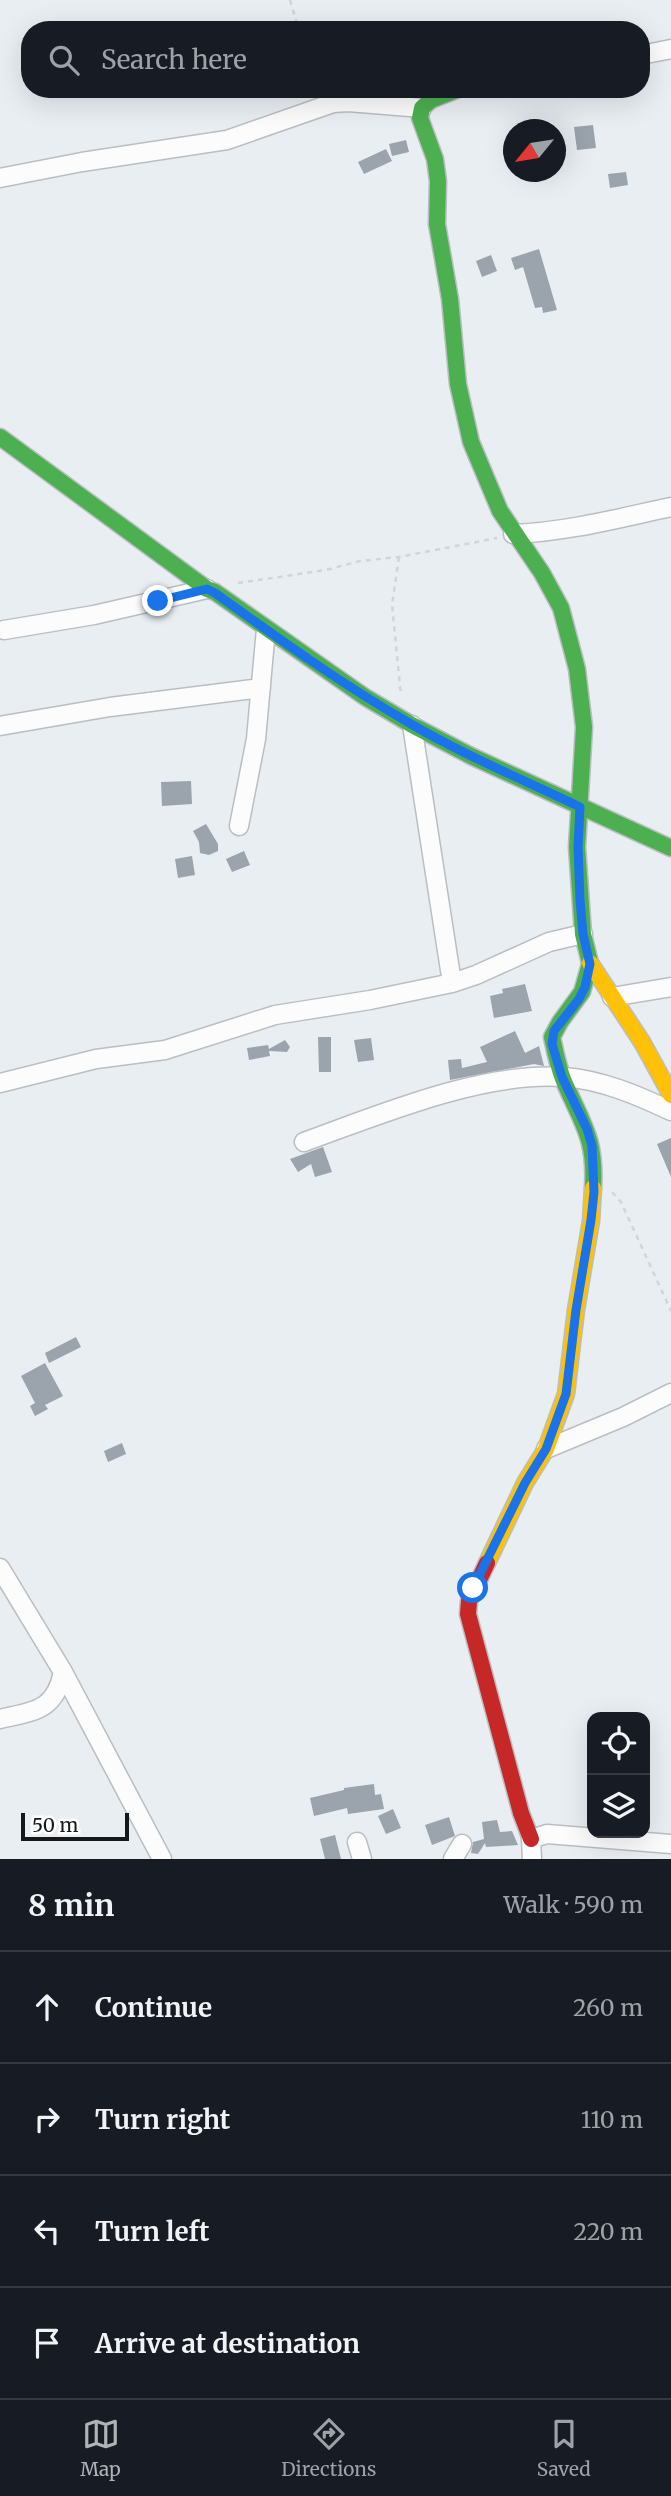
<!DOCTYPE html>
<meta charset="utf-8">
<style>
:root{--surface:#171b24;--page:#20242c;--text:#f1f3f6;--muted:#9ea1a6;--line:#363941;--accent:#b0b3b6}
body{margin:0;font-family:Merriweather,serif;background:var(--page);color:var(--text)}
.controls{position:absolute;right:21px;bottom:21px;display:grid;overflow:hidden;border-radius:14px;box-shadow:0 7px 28px #0002}
.controls button{width:63px;height:63px;display:grid;place-items:center;padding:0;border:0;border-bottom:2px solid var(--line);background:var(--surface);color:var(--text);font:35px sans-serif}
.compass{position:absolute;left:503px;top:119px;width:63px;height:63px;border-radius:50%;background:var(--surface);box-shadow:0 7px 28px #0002;rotate:240deg}
.scale{position:absolute;left:21px;bottom:18px;width:108px;box-sizing:border-box;padding-left:7px;border:4px solid #16191c;border-top:0;font-size:19px;line-height:24px;white-space:nowrap;color:#16191c;-webkit-text-stroke:5px #fff;paint-order:stroke}
.stop{position:absolute;width:21px;height:21px;margin:-16px;border:5px solid #1a73e8;border-radius:50%;background:#fff}
.stop.end{background:#1a73e8;border-color:#fff;box-shadow:0 2px 7px #0008}
.list{margin:0;padding:0;list-style:none}
h2{display:flex;justify-content:space-between;align-items:center;height:91px;margin:0;padding:0 28px;font-size:30px}
h2 small{font-size:23px;font-weight:400;color:var(--muted)}
.list li{display:grid;grid-template-columns:46px 1fr auto;gap:21px;align-items:center;box-sizing:border-box;height:112px;padding:0 28px;border-top:2px solid var(--line)}
.list b{display:block;font-size:26px;white-space:nowrap}
.list em{font-size:23px;font-style:normal;color:var(--muted)}
.icon{flex:none;width:38px;height:38px;fill:none;stroke:currentColor;stroke-width:2;stroke-linecap:round;stroke-linejoin:round}
.map{position:relative;flex:none;width:671px;height:1859px;overflow:hidden}
.search{position:absolute;background:var(--surface);box-shadow:0 7px 28px #0002;left:21px;right:21px;top:21px;height:77px;display:flex;align-items:center;gap:18px;box-sizing:border-box;padding:0 24px;border-radius:28px;color:var(--muted);font-size:26px}
.sheet{height:539px;background:var(--surface)}
nav{display:flex;justify-content:space-around;align-items:center;box-sizing:border-box;height:98px;border-top:2px solid var(--line);background:var(--surface);font-size:19px;color:var(--muted)}
nav a{display:grid;justify-items:center;gap:4px}
nav .on{color:var(--accent)}
.map>svg:first-child{display:block}
.building{fill:#9ba3ad}
.lines{fill:none;stroke-linecap:round;stroke-linejoin:round}
.street-casing{stroke:#babec2;stroke-width:21}
.fast-casing{stroke:#babec2;stroke-width:19}
.slow-casing{stroke:#babec2;stroke-width:19}
.jam-casing{stroke:#babec2;stroke-width:19}
.path{stroke:#d3d4d5;stroke-width:2.5;stroke-dasharray:5 5;stroke-linecap:butt}
.street{stroke:#fcfcfd;stroke-width:18}
.fast{stroke:#4caf50;stroke-width:16}
.slow{stroke:#ffc107;stroke-width:16}
.jam{stroke:#c62828;stroke-width:16}
.route{stroke:#1a73e8;stroke-width:9}
</style>
<div class="map">
<svg width="671" height="1859" viewBox="0 0 671 1859">
<rect width="100%" height="100%" fill="#e9eef3"/>
<path class="building" d="M593,125L596,148L577,150L574,127Z
M406,140L409,152L392,156L389,144Z
M386,149L392,161L364,174L358,162Z
M626,172L628,185L610,188L608,174Z
M539,249L557,310L543,313L542,307L535,308L523,267L515,270L511,258Z
M491,255L497,271L482,277L476,261Z
M191,781L192,804L162,806L161,782Z
M206,824L218,844V851L209,855L200,853L199,842L193,831Z
M244,851L250,865L232,872L226,859Z
M192,856L195,875L178,878L175,859Z
M525,984L532,1011L494,1018L490,996L503,993L502,989Z
M515,1031L525,1053L539,1046L544,1066L534,1064L450,1080L448,1060L461,1059L462,1068L487,1062L480,1047Z
M318,1037H331V1072H319Z
M371,1038L374,1060L358,1062L354,1040Z
M285,1040L290,1047L287,1052L269,1051L270,1056L249,1060L247,1048L268,1045L269,1049Z
M671,1138V1177L657,1144Z
M323,1147L332,1172L315,1177L311,1164L298,1172L290,1159Z
M76,1337L81,1347L49,1363L45,1353Z
M45,1363L63,1396L45,1405L48,1409L35,1416L30,1406L35,1403L21,1376Z
M122,1443L126,1454L108,1462L104,1451Z
M374,1784L375,1795L381,1794L384,1809L348,1814L347,1808L314,1816L310,1798L344,1790V1788Z
M393,1809L401,1828L386,1834L378,1816Z
M449,1817L455,1836L432,1845L425,1825Z
M497,1820L500,1832L512,1831L518,1845L486,1847L485,1843L478,1854L471,1853L473,1842L484,1839L482,1822Z
M335,1835L341,1859H325L320,1839Z"/>
<g class="lines">
<g class="street-casing">
<path id="street" d="M641,55L671,49
M0,178L82,162L227,140L333,103L348,102L422,108
M513,534C567,532 619,518 671,507
M4,630L94,615L207,589
M412,725L452,983
M0,726L110,707L261,688
M239,826L256,739L266,629
M612,997L671,987
M0,1083L96,1059L165,1050L275,1015L370,1000L452,983L476,975L549,942L583,934
M304,1142C379,1115 483,1071 564,1077C602,1080 637,1095 671,1111
M546,1449L623,1417L671,1393
M0,1568L63,1672L162,1859
M0,1719C34,1711 55,1711 63,1672
M357,1842L362,1859
M453,1859L462,1844
M532,1859L531,1839L547,1834L671,1844"/>
</g>
<g class="fast-casing">
<path id="fast" d="M459,89L431,100L422,108L420,118L435,159L438,181L437,224L450,299L458,384L471,442L500,511L542,573L561,608L577,669L584,727L577,847L583,934L590,963
M0,437L207,589L215,592L365,697L412,725L471,756L671,848
M590,964L582,992L560,1022L552,1037C555,1051 558,1066 563,1079C582,1124 596,1137 593,1188"/>
</g>
<g class="slow-casing">
<path id="slow" d="M590,963L642,1042L671,1095
M487,1563L525,1483L546,1449L566,1394L576,1310L591,1221L593,1188"/>
</g>
<g class="jam-casing">
<path id="jam" d="M487,1563L469,1601L468,1614L521,1813L531,1839"/>
</g>
<path class="path" d="M290,0L299,30
M399,557L392,605L401,696
M238,583L326,570L360,561L399,557L497,538
M612,1192L621,1202L671,1311"/>
<use href="#street" class="street"/>
<use href="#fast" class="fast"/>
<use href="#slow" class="slow"/>
<use href="#jam" class="jam"/>
</g>
<g class="lines">
<path class="route" d="M158,601L207,589L215,593C279,639 343,685 411,724C466,756 524,780 580,807L578,847L580,900L583,934L590,964L585,987L579,999L554,1031L552,1044L562,1077L587,1129L592,1146L594,1192L591,1220L576,1310L566,1394L546,1449L525,1483L473,1588"/>
</g>
</svg>
<div class="controls">
<button><svg class="icon" aria-label="locate" viewBox="0 0 24 24"><circle cx="12" cy="12" r="6"/><path d="M12 2v4M12 18v4M2 12h4M18 12h4"/></svg></button>
<button><svg class="icon" aria-label="layers" viewBox="0 0 24 24"><path d="M12 4l9 5-9 5-9-5zM3 14l9 5 9-5"/></svg></button>
</div>
<svg class="compass" viewBox="-18 -18 36 36"><path d="M0-13l5 13h-10z" fill="#e53935"/><path d="M0 13l5-13h-10z" fill="#9ea1a6"/></svg>
<div class="scale">50 m</div>
<div class="stop" style="left:473px;top:1588px"></div>
<div class="stop end" style="left:158px;top:601px"></div>
<div class="search"><svg class="icon" aria-label="search" viewBox="0 0 24 24"><circle cx="10" cy="10" r="6"/><path d="M15 15l6 6"/></svg>Search here</div>
</div>
<section class="sheet">
<h2>8 min<small>Walk · 590 m</small></h2>
<ul class="list">
<li><svg class="icon" aria-label="ahead" viewBox="0 0 24 24"><path d="M12 20V5M6 11l6-6 6 6"/></svg><div><b>Continue</b></div><em>260 m</em></li>
<li><svg class="icon" aria-label="right" viewBox="0 0 24 24"><path d="M7 20v-9h11M14 6l5 5-5 5"/></svg><div><b>Turn right</b></div><em>110 m</em></li>
<li><svg class="icon" aria-label="left" viewBox="0 0 24 24"><path d="M17 20v-9H6M10 6l-5 5 5 5"/></svg><div><b>Turn left</b></div><em>220 m</em></li>
<li><svg class="icon" aria-label="arrive" viewBox="0 0 24 24"><path d="M6 21V4h12l-3 4 3 4H6"/></svg><div><b>Arrive at destination</b></div></li>
</ul>
</section>
<nav>
<a class="on"><svg class="icon" aria-label="map" viewBox="0 0 24 24"><path d="M3 6l6-2 6 2 6-2v14l-6 2-6-2-6 2zM9 4v14M15 6v14"/></svg>Map</a>
<a><svg class="icon" aria-label="directions" viewBox="0 0 24 24"><path d="M12 3l9 9-9 9-9-9zM9 14v-3h6M13 9l2 2-2 2"/></svg>Directions</a>
<a><svg class="icon" aria-label="saved" viewBox="0 0 24 24"><path d="M7 4h10v16l-5-4-5 4z"/></svg>Saved</a>
</nav>
